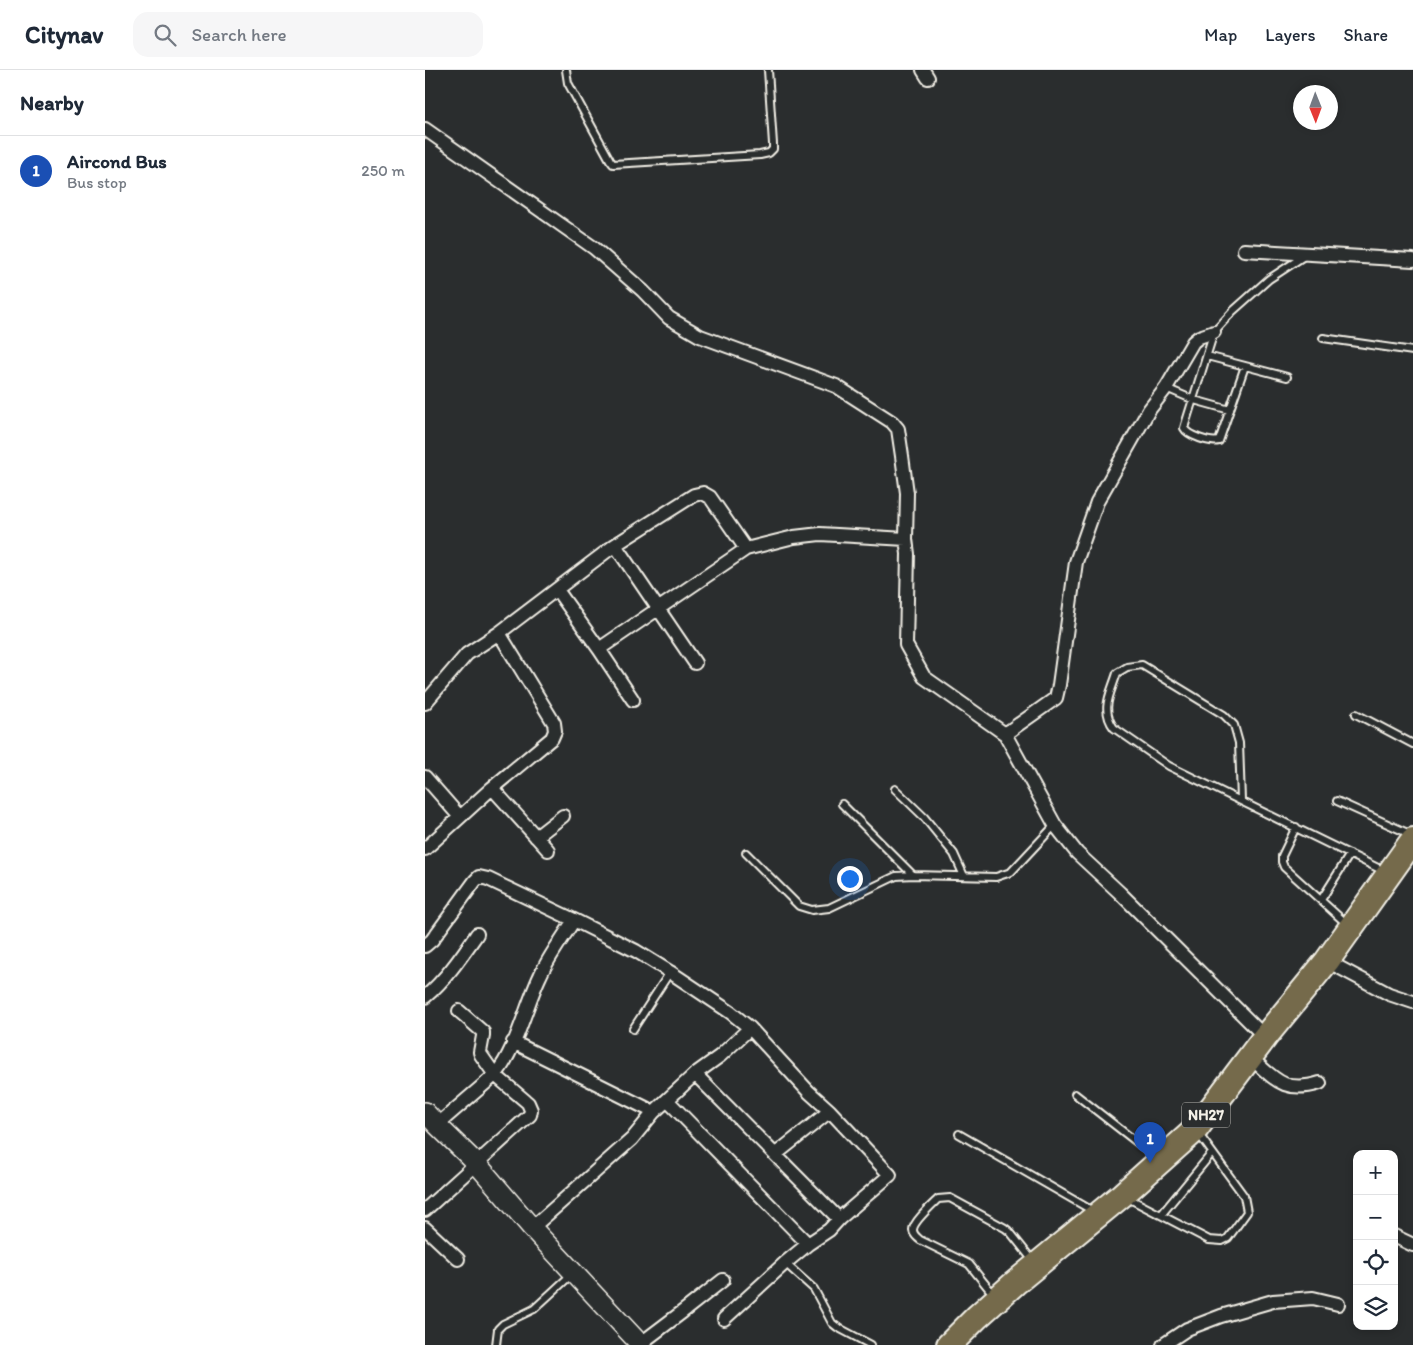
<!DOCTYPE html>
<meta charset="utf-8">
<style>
:root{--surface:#fff;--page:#f6f6f7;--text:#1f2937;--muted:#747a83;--line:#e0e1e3;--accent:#84754c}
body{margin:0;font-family:Itim,sans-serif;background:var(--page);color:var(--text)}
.controls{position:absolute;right:15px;bottom:15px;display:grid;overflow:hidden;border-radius:10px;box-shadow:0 2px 8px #0003}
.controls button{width:45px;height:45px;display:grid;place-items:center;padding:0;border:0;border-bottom:1px solid var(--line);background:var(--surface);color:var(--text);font:25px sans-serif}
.compass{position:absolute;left:868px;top:15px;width:45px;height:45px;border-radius:50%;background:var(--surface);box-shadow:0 2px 8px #0003;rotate:179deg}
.you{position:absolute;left:424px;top:808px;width:18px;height:18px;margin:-12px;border:4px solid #fff;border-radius:50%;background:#1a73e8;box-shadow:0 0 0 8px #1a73e833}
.badge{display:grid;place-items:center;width:32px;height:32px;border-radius:50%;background:var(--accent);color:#fff;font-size:16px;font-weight:700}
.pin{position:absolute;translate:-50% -41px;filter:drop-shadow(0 1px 2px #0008)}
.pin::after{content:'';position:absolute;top:26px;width:18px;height:15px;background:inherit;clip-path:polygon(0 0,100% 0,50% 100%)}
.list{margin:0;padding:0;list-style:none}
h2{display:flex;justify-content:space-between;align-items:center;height:65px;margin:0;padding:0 20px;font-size:21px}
h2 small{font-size:16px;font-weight:400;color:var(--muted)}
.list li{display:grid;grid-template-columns:32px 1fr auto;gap:15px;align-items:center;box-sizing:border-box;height:70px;padding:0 20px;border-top:1px solid var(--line)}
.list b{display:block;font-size:19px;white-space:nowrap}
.list p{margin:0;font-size:16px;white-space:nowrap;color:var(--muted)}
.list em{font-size:16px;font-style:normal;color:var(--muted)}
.icon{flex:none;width:28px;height:28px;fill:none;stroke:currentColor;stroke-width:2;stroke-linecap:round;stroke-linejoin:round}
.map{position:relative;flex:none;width:988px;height:1275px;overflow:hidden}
header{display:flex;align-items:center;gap:30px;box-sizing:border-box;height:70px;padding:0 25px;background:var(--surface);border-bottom:1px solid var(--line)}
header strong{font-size:24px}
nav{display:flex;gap:28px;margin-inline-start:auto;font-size:18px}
.search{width:350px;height:45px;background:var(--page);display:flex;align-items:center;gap:12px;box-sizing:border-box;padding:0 18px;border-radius:15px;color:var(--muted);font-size:19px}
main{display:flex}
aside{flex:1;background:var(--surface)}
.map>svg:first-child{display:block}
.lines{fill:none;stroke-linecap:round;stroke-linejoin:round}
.lane-casing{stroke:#f4f1e8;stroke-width:10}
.street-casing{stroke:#f4f1e8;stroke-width:16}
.secondary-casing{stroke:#f4f1e8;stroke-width:22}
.highway-casing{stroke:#f4f1e8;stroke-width:28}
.lane{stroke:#2a2d2e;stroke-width:6}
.street{stroke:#2a2d2e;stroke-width:12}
.secondary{stroke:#2a2d2e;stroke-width:19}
.highway{stroke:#746b4b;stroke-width:24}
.labels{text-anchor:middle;stroke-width:5;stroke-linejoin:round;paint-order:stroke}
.shield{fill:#2a2d2e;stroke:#b7b6b0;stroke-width:1}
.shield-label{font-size:15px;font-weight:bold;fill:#f4f1e8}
</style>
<header>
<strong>Citynav</strong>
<div class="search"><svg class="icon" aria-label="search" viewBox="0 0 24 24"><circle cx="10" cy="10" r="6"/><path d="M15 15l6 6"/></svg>Search here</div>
<nav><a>Map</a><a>Layers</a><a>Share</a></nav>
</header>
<main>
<aside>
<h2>Nearby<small></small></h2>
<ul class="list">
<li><span class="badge" style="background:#1a4fb4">1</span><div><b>Aircond Bus</b><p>Bus stop</p></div><em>250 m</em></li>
</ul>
</aside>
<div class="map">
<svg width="988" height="1275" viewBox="0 0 988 1275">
<rect width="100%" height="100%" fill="#2a2d2e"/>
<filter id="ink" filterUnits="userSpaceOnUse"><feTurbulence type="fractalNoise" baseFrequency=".02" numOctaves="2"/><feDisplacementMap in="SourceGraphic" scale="10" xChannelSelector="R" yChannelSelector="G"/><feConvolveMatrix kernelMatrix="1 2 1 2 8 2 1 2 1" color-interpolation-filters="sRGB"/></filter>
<g filter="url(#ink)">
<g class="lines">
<g class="lane-casing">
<path id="lane" d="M141,0L143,13L185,90L188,94L335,85L344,83L348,79V74L343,0
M898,268L988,281
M782,286L862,307
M820,296L794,371C785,373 763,366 759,358L789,262L808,241L844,209L879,186
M741,318L769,330L805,340
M931,644L988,674
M470,719L499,747L529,784L539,806
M816,730L814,673L809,655L799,645L717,595L702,597L692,603C686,623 675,639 689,658L744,696L961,802
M912,731L987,765
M417,734L488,805
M871,757L857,786V792L859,797L923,855
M321,783L374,836L387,840L404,838L471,806L488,805L571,807L586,802L630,755
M896,830L925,784
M208,959L245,902
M650,1024L732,1088
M534,1064L668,1141
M701,1127L784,1170L797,1171L803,1168L822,1142L819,1126L773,1063
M736,1145L787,1083
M360,1193L389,1219L407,1253L412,1257L446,1275
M569,1225L544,1194L495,1170C492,1167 488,1165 488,1160C488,1152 507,1135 513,1129L525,1128L580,1158L585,1162L609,1192
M71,1275L73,1259L78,1254L109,1239L148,1203"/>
</g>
<g class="street-casing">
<path id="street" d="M498,0L503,8
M0,59L169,178L218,221L244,248L275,266L411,316L467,352L473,359L477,386L482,423L481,469
M819,180L988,190
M190,475L270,593
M132,520L174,579L208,630
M174,579L321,479L369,467L395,464L481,469L483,484L481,575L499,607L580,664L630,755L652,783L695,823L840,967
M0,633L42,584L74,563L190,475L269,425L278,423L285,427L321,479
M580,664L631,628L634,615L651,492L672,432L724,340L741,318L768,272L774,267L789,262
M0,707L35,747
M67,718L123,780
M111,767L138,746
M0,779L67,718L127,668L130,661L129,653L74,563
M0,876L7,870L50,811L54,807L63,809L149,850L211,881L245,902L305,942L325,958L384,1022L405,1041L465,1105L414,1149L404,1160L383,1174L360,1193L299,1249
M902,891L964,924L988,932
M0,927C21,909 36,887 52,864
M88,972L229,1042
M825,987C850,1009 859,1024 895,1013
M270,1004L414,1149
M242,1030L383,1174
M12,1055L70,1005C91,981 101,935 115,906C124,886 138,868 149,850
M351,1084L405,1041
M0,1140L105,1045L106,1040L103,1033L70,1005L56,985L55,982L58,966V962L34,941
M0,1158L33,1189
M107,1158L207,1069L229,1042L255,1018L270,1004L295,986L325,958
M969,1166L988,1175
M215,1274L256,1243L298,1210
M738,1275L762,1259L796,1246L848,1231L888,1228L913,1234"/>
</g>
<g class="secondary-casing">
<path id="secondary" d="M0,1042L12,1055L52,1094L107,1158L216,1275"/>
</g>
<g class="highway-casing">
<path id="highway" d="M524,1275L552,1247L590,1213L697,1125L770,1060L840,967L902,891L988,770"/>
</g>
<use href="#lane" class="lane"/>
<use href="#street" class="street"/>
<use href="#secondary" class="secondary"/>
<use href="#highway" class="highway"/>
</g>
</g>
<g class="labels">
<rect class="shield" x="757" y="1032.5" width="48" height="25" rx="4"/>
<g class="shield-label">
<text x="781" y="1050">NH27</text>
</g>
</g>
</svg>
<div class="controls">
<button>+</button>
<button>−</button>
<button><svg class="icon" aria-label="locate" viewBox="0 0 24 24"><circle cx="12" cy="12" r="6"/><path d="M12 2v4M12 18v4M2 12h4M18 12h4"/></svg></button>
<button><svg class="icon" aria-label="layers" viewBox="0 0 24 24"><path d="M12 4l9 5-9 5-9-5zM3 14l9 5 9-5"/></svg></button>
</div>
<svg class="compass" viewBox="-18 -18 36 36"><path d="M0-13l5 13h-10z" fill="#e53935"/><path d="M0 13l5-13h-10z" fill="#747a83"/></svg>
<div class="you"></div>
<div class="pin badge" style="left:725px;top:1093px;background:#1a4fb4">1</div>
</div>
</main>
